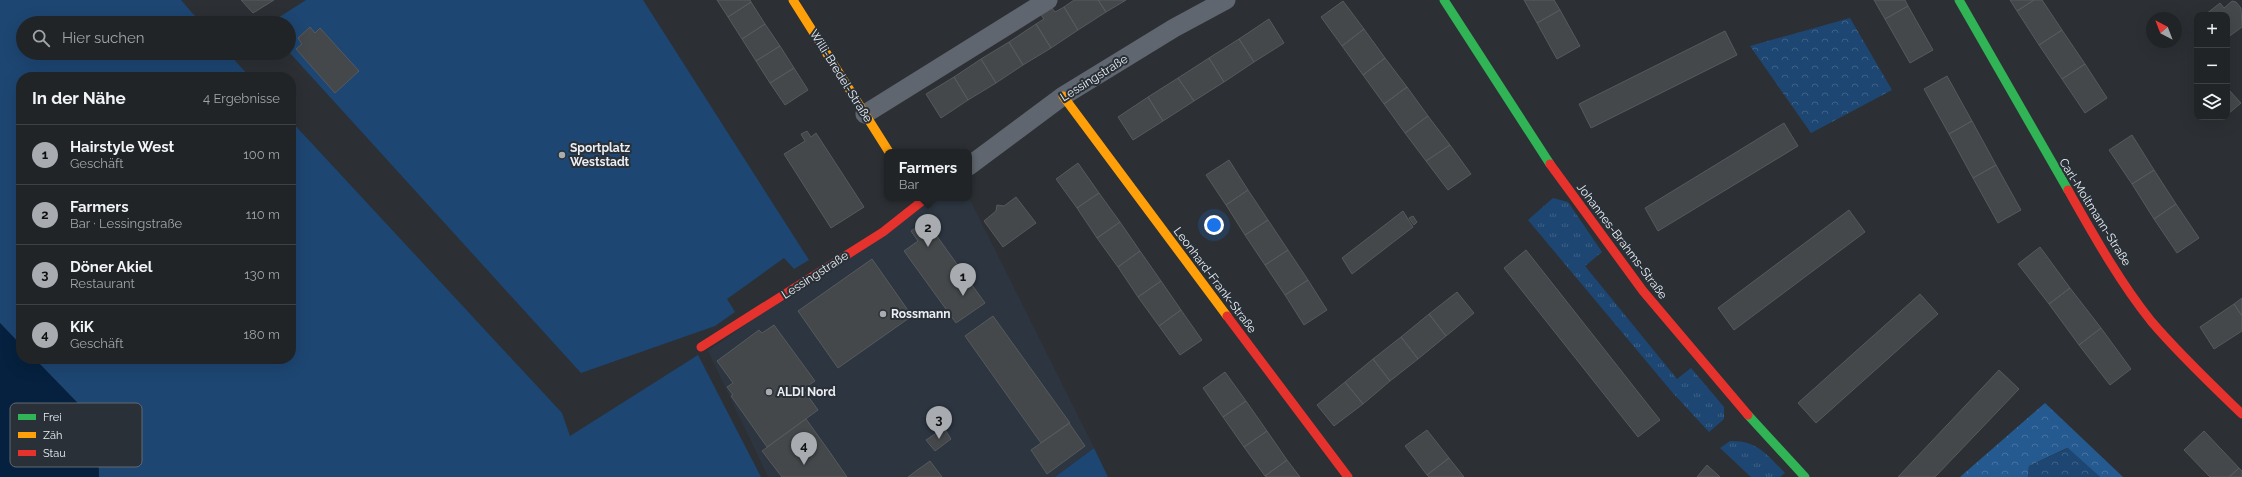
<!DOCTYPE html>
<html lang="de">
<meta charset="utf-8">
<style>
:root{--surface:#212427;--page:#2d3033;--text:#f1f3f6;--muted:#a2a4a7;--line:#3e4144;--accent:#a8acb0}
body{margin:0;font-family:Raleway,sans-serif;background:var(--page);color:var(--text)}
.controls{position:absolute;right:12px;top:12px;display:grid;overflow:hidden;border-radius:8px;box-shadow:0 4px 16px #0002}
.controls button{width:36px;height:36px;display:grid;place-items:center;padding:0;border:0;border-bottom:1px solid var(--line);background:var(--surface);color:var(--text);font:20px sans-serif}
.compass{position:absolute;left:2146px;top:12px;width:36px;height:36px;border-radius:50%;background:var(--surface);box-shadow:0 4px 16px #0002;rotate:318deg}
.you{position:absolute;left:1214px;top:225px;width:14px;height:14px;margin:-10px;border:3px solid #fff;border-radius:50%;background:#1a73e8;box-shadow:0 0 0 6px #1a73e833}
.badge{display:grid;place-items:center;width:26px;height:26px;border-radius:50%;background:var(--accent);color:#111;font-size:13px;font-weight:700}
.pin{position:absolute;translate:-50% -33px;filter:drop-shadow(0 1px 2px #0008)}
.pin::after{content:'';position:absolute;top:21px;width:14px;height:12px;background:inherit;clip-path:polygon(0 0,100% 0,50% 100%)}
.popup{position:absolute;left:884px;top:149px;width:88px;height:52px;box-sizing:border-box;display:grid;place-content:center;border-radius:8px;background:var(--surface);filter:drop-shadow(0 1px 3px #0005);font-size:13px;white-space:nowrap;color:var(--muted)}
.popup b{font-size:15px;color:var(--text)}
.popup::after{content:'';position:absolute;left:50%;top:100%;margin-left:-8px;border:8px solid transparent;border-top-color:var(--surface)}
.list{margin:0;padding:0;list-style:none}
h2{display:flex;justify-content:space-between;align-items:center;height:52px;margin:0;padding:0 16px;font-size:17px}
h2 small{font-size:13px;font-weight:400;color:var(--muted)}
.list li{display:grid;grid-template-columns:26px 1fr auto;gap:12px;align-items:center;box-sizing:border-box;height:60px;padding:0 16px;border-top:1px solid var(--line)}
.list b{display:block;font-size:15px;white-space:nowrap}
.list p{margin:0;font-size:13px;white-space:nowrap;color:var(--muted)}
.list em{font-size:13px;font-style:normal;color:var(--muted)}
.icon{flex:none;width:22px;height:22px;fill:none;stroke:currentColor;stroke-width:2;stroke-linecap:round;stroke-linejoin:round}
.map{position:relative;flex:none;width:2242px;height:477px;overflow:hidden}
.search{position:absolute;background:var(--surface);box-shadow:0 4px 16px #0002;left:16px;top:16px;width:280px;height:44px;display:flex;align-items:center;gap:10px;box-sizing:border-box;padding:0 14px;border-radius:22px;color:var(--muted);font-size:15px}
.panel{position:absolute;background:var(--surface);box-shadow:0 4px 16px #0002;left:16px;top:72px;width:280px;height:292px;border-radius:16px}
.map>svg:first-child{display:block}
.built{fill:#2c3540}
.grass{fill:url(#grass-tufts)}
.forest{fill:url(#forest-crowns)}
.park{fill:url(#park-crowns)}
.garden{fill:#1d4672}
.water{fill:#05213f}
.building{fill:#45484b;stroke:#565a5d}
.lines{fill:none;stroke-linecap:round;stroke-linejoin:round}
.street{stroke:#5f666f;stroke-width:19}
.fast{stroke:#30b455;stroke-width:9}
.slow{stroke:#ff9f0a;stroke-width:9}
.jam{stroke:#e5322d;stroke-width:9}
.poi-dot{fill:#a8acb0;stroke:#293037;stroke-width:1.5}
.labels{text-anchor:middle;stroke-width:4;stroke-linejoin:round;paint-order:stroke}
.street-label{font-size:12px;fill:#eaeef3;stroke:#293037}
.poi-label{font-size:12px;font-weight:bold;fill:#eaeef3;stroke:#293037;text-anchor:start}
.key{fill:#293037;stroke:#63696f;stroke-width:1}
.key-label{font-size:11px;fill:#eaeef3}
</style>
<div class="map">
<svg width="2242" height="477" viewBox="0 0 2242 477">
<defs>
<pattern id="grass-tufts" width="24" height="20" patternUnits="userSpaceOnUse"><rect width="24" height="20" fill="#1d4672"/><path d="M3 7l-1-3M5 7V3M7 7l1-3M15 17l-1-3M17 17v-4M19 17l1-3" fill="none" stroke="#3e6187"/></pattern>
<pattern id="forest-crowns" width="20" height="18" patternUnits="userSpaceOnUse"><rect width="20" height="18" fill="#255a91"/><path d="M2 6a3 3 0 1 1 6 0M12 15a3 3 0 1 1 6 0" fill="none" stroke="#4572a1"/></pattern>
<pattern id="park-crowns" width="20" height="18" patternUnits="userSpaceOnUse"><rect width="20" height="18" fill="#1d4672"/><path d="M2 6a3 3 0 1 1 6 0M12 15a3 3 0 1 1 6 0" fill="none" stroke="#3e6187"/></pattern>
</defs>
<rect width="100%" height="100%" fill="#2c3034"/>
<path class="built" d="M926,198H969L1094,448L1055,477H768L708,351Z"/>
<path class="grass" d="M1553,198L1568,202L1602,252L1585,266L1677,379L1691,368L1724,407V419L1709,432L1672,392L1528,220Z
M1730,441C1757,440 1767,455 1785,473L1780,477H1751L1720,448Z"/>
<path class="forest" d="M2045,403L2123,477H2100L2067,448L2029,466L2028,477H1960Z"/>
<path class="park" d="M1850,18L1892,90L1811,133L1750,46Z
M2068,448L2100,477H2028L2029,466Z"/>
<path class="garden" d="M0,0H181L201,23H23V53H228L250,77H21V345L0,323Z
M306,0H643L809,260L794,269L784,258L727,299L735,312L715,326L581,373L289,52V23H270Z
M291,121L562,413L570,436L698,355L761,477H99L97,423L35,359H291Z
M1094,448L1108,477H1055Z"/>
<path class="water" d="M0,323L21,345V359H35L97,423L99,477H0Z"/>
<path class="building" d="M241,0H274L253,13Z
M717,0H750L751,2L728,17Z
M1074,0H1098L1106,12L1078,30L1064,7Z
M1098,0H1126L1106,12Z
M1524,0H1554L1560,10L1537,23Z
M1874,0H1905L1908,6L1885,19Z
M2010,0H2034L2017,11Z
M2034,0H2042L2062,30L2039,45L2017,11Z
M1343,1L1364,29L1342,46L1321,17Z
M2232,1L2236,2L2241,8L2242,27L2227,38V15H2205L2220,3L2224,8Z
M751,2L765,24L742,39L728,17Z
M1908,6L1933,50L1910,63L1885,19Z
M1064,7L1078,30L1051,48L1036,24L1044,19L1041,15L1052,8L1055,12Z
M1560,10L1580,46L1557,59L1537,23Z
M1269,19L1284,43L1254,62L1239,39Z
M765,24L780,46L756,61L742,39Z
M1036,24L1051,48L1023,65L1009,42Z
M310,27L315,33L320,28L359,71L335,93L296,49L302,44L298,38Z
M1364,29L1385,58L1363,75L1342,46Z
M2062,30L2085,64L2062,79L2039,45Z
M1725,31L1737,55L1591,128L1579,104Z
M1239,39L1254,62L1224,82L1209,58Z
M1009,42L1023,65L996,83L981,59Z
M780,46L794,68L770,83L756,61Z
M1209,58L1224,82L1194,101L1178,78Z
M1385,58L1407,87L1384,104L1363,75Z
M981,59L996,83L968,100L954,77Z
M2085,64L2107,98L2085,113L2062,79Z
M794,68L808,90L785,105L770,83Z
M1947,76L1972,121L1949,134L1924,89Z
M954,77L968,100L941,118L926,94Z
M1178,78L1194,101L1163,121L1148,97Z
M1407,87L1428,116L1405,133L1384,104Z
M2229,90L2241,103L2228,114L2227,92Z
M1148,97L1163,121L1133,140L1118,117Z
M1428,116L1450,145L1426,161L1405,133Z
M1972,121L1996,165L1973,178L1949,134Z
M1784,123L1798,146L1658,231L1645,208Z
M807,131L811,137L816,133L864,207L831,228L784,154L805,141L801,134Z
M2132,135L2154,170L2132,184L2109,150Z
M1450,145L1471,174L1448,190L1426,161Z
M1229,160L1248,190L1226,205L1206,175Z
M1078,163L1099,193L1077,208L1056,179Z
M1996,165L2021,210L1998,223L1973,178Z
M2154,170L2176,204L2154,219L2132,184Z
M1248,190L1268,220L1245,235L1226,205Z
M1099,193L1120,222L1097,238L1077,208Z
M1016,197L1036,223L1003,247L984,221L996,211L997,205L1004,206Z
M2176,204L2199,238L2177,253L2154,219Z
M1849,210L1865,232L1734,330L1718,308Z
M1403,211L1413,227L1352,274L1342,258Z
M1413,216L1417,222L1414,225L1409,218Z
M1268,220L1288,250L1265,265L1245,235Z
M926,221L985,303L956,323L904,251L918,241L911,231Z
M1120,222L1140,251L1118,267L1097,238Z
M2040,247L2070,288L2049,304L2018,264Z
M1288,250L1308,280L1285,295L1265,265Z
M1526,250L1660,420L1638,437L1504,268Z
M1140,251L1161,281L1138,297L1118,267Z
M872,259L912,316L838,368L798,311Z
M1308,280L1327,310L1304,325L1285,295Z
M1161,281L1181,310L1159,326L1138,297Z
M2070,288L2101,328L2079,345L2049,304Z
M1457,292L1474,313L1446,336L1429,314Z
M1920,294L1938,314L1816,423L1798,403Z
M2242,298V316L2234,304Z
M2234,304L2242,316V331L2214,349L2200,327Z
M1181,310L1202,340L1180,355L1159,326Z
M1429,314L1446,336L1418,359L1401,337Z
M993,316L1070,423L1041,443L965,336Z
M774,325L815,381L803,389L818,410L767,447L731,396L733,395L727,387L733,383L717,361L759,330L762,333Z
M2101,328L2131,369L2110,385L2079,345Z
M1401,337L1418,359L1390,381L1373,359Z
M1373,359L1390,381L1363,404L1345,382Z
M1999,370L2019,389L1935,477H1898Z
M1225,372L1246,401L1223,417L1203,388Z
M1345,382L1363,404L1334,426L1317,405Z
M1246,401L1267,431L1244,447L1223,417Z
M806,419L829,451L847,477H782L762,451Z
M1069,423L1085,446L1047,474L1031,450Z
M944,428L951,439L935,451L926,440Z
M1427,430L1449,458L1427,475L1405,446Z
M1267,431L1287,460L1265,476L1244,447Z
M2204,431L2239,468L2229,477H2210L2184,450Z
M1449,458L1464,477H1429L1427,475Z
M1287,460L1300,477H1266L1265,476Z
M930,461L942,477H908L916,471Z
M1707,465L1720,477H1697Z
M2239,468L2242,471V477H2229Z"/>
<g class="lines">
<path class="street" d="M865,114L1048,0
M969,166L1063,96L1174,28L1226,0"/>
<path class="fast" d="M1444,0L1550,164
M1959,0L2068,190
M1748,415L1805,477"/>
<path class="slow" d="M793,0L889,152
M1063,96L1227,316"/>
<path class="jam" d="M1550,164L1643,291L1748,415
M2068,190C2093,234 2119,281 2151,321C2179,354 2211,384 2242,414
M1227,316L1348,477
M701,347L883,232L926,198"/>
</g>
<g class="poi-dot">
<circle cx="562" cy="155" r="4"/>
<circle cx="883" cy="314" r="4"/>
<circle cx="769" cy="392" r="4"/>
</g>
<g class="labels">
<g class="street-label">
<text transform="translate(841 76) rotate(58)" y="4">Willi-Bredel-Straße</text>
<text transform="translate(1094 78) rotate(-32)" y="4">Lessingstraße</text>
<text transform="translate(2095 212) rotate(58)" y="4">Carl-Moltmann-Straße</text>
<text transform="translate(1622 241) rotate(53)" y="4">Johannes-Brahms-Straße</text>
<text transform="translate(815 275) rotate(-33)" y="4">Lessingstraße</text>
<text transform="translate(1215 280) rotate(53)" y="4">Leonhard-Frank-Straße</text>
</g>
<g class="poi-label">
<text x="570" y="152">Sportplatz<tspan x="570" dy="14">Weststadt</tspan></text>
<text x="891" y="318">Rossmann</text>
<text x="777" y="396">ALDI Nord</text>
</g>
</g>
<rect x="10" y="403" width="132" height="64" rx="6" class="key"/>
<rect x="18" y="414" width="18" height="6" fill="#30b455"/>
<rect x="18" y="432" width="18" height="6" fill="#ff9f0a"/>
<rect x="18" y="450" width="18" height="6" fill="#e5322d"/>
<g class="key-label">
<text x="43" y="421">Frei</text>
<text x="43" y="439">Zäh</text>
<text x="43" y="457">Stau</text>
</g>
</svg>
<div class="controls">
<button>+</button>
<button>−</button>
<button><svg class="icon" aria-label="layers" viewBox="0 0 24 24"><path d="M12 4l9 5-9 5-9-5zM3 14l9 5 9-5"/></svg></button>
</div>
<svg class="compass" viewBox="-18 -18 36 36"><path d="M0-13l5 13h-10z" fill="#e53935"/><path d="M0 13l5-13h-10z" fill="#a2a4a7"/></svg>
<div class="you"></div>
<div class="pin badge" style="left:963px;top:296px">1</div>
<div class="pin badge" style="left:928px;top:247px">2</div>
<div class="popup"><b>Farmers</b>Bar</div>
<div class="pin badge" style="left:939px;top:439px">3</div>
<div class="pin badge" style="left:804px;top:465px">4</div>
<div class="search"><svg class="icon" aria-label="search" viewBox="0 0 24 24"><circle cx="10" cy="10" r="6"/><path d="M15 15l6 6"/></svg>Hier suchen</div>
<section class="panel">
<h2>In der Nähe<small>4 Ergebnisse</small></h2>
<ul class="list">
<li><span class="badge">1</span><div><b>Hairstyle West</b><p>Geschäft</p></div><em>100 m</em></li>
<li><span class="badge">2</span><div><b>Farmers</b><p>Bar · Lessingstraße</p></div><em>110 m</em></li>
<li><span class="badge">3</span><div><b>Döner Akiel</b><p>Restaurant</p></div><em>130 m</em></li>
<li><span class="badge">4</span><div><b>KiK</b><p>Geschäft</p></div><em>180 m</em></li>
</ul>
</section>
</div>
